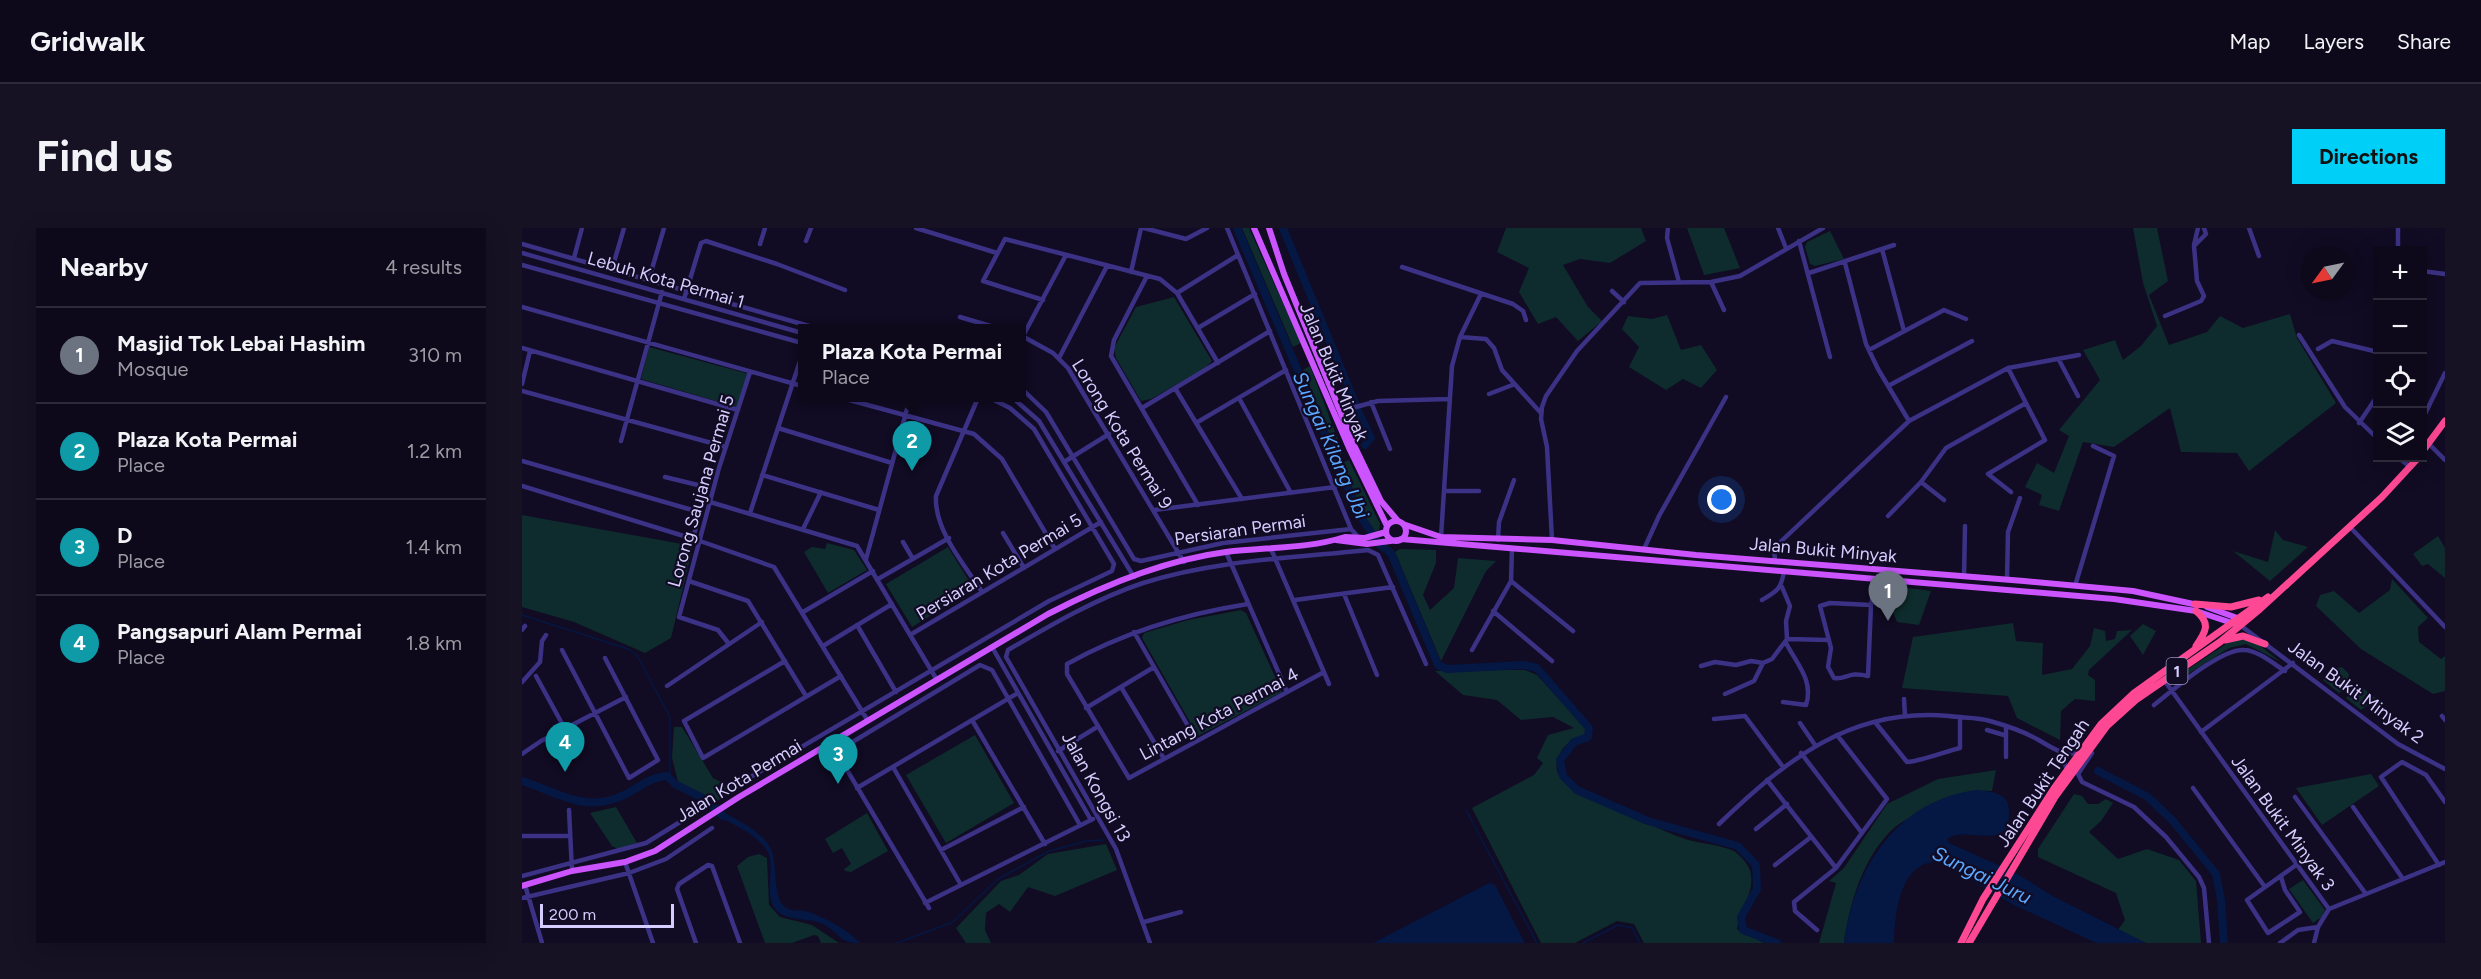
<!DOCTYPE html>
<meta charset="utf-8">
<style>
:root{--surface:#0d081a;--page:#161123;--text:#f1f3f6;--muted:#9a9aa2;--line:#2d2939;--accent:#00cff8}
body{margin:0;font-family:Figtree,sans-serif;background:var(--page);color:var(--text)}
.controls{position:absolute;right:18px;top:18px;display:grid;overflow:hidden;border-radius:0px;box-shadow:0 6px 24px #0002}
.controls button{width:54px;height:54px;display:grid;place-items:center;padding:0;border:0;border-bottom:2px solid var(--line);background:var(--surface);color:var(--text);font:30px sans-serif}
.compass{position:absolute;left:1779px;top:18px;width:54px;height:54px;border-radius:50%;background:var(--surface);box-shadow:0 6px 24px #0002;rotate:237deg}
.scale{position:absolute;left:18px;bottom:15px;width:134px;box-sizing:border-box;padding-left:6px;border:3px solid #d6cdff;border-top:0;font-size:16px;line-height:21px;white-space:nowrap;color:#d6cdff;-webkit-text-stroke:4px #110b23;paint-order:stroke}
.you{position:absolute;left:1200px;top:272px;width:21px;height:21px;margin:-15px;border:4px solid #fff;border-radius:50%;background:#1a73e8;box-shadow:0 0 0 9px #1a73e833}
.badge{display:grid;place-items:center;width:39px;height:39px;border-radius:50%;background:var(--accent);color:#fff;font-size:20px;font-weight:700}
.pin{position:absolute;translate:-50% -50px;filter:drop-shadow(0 2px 3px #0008)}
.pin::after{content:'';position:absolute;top:32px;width:21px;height:18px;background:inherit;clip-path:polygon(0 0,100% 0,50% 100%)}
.popup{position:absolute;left:276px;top:96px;width:228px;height:78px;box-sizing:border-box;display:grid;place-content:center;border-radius:0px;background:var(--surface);filter:drop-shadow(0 2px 4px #0005);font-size:20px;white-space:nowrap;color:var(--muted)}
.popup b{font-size:22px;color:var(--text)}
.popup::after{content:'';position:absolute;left:50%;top:100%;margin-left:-12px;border:12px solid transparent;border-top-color:var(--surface)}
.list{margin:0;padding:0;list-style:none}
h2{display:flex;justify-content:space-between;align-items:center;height:78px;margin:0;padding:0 24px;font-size:26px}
h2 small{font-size:20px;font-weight:400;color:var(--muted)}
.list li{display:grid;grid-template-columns:39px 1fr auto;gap:18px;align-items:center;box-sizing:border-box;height:96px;padding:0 24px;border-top:2px solid var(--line)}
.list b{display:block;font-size:22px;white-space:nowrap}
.list p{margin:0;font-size:20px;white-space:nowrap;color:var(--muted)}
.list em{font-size:20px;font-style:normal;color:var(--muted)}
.icon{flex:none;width:33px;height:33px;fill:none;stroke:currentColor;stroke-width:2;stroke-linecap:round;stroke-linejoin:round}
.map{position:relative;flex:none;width:1923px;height:715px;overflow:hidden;border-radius:0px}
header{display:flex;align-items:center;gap:36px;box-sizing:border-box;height:84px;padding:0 30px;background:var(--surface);border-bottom:2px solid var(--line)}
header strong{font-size:28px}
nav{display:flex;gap:33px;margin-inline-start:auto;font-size:21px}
.intro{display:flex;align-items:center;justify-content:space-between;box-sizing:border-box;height:144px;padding:0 36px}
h1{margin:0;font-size:42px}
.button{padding:15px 27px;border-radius:0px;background:var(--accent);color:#111;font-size:21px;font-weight:700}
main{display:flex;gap:36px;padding:0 36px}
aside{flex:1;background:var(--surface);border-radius:0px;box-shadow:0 6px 24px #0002}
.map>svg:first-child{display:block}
.green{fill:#0e2c2d}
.water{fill:#051743}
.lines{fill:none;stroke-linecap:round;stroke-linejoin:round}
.stream{stroke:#051743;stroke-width:1.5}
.river{stroke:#051743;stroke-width:8}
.minor{stroke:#3b3286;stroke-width:4.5}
.major{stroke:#cb54ff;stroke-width:6}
.highway{stroke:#ff4894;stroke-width:7}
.labels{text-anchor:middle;stroke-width:4.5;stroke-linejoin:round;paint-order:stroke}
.shield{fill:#110b23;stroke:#9b93bd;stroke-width:1.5}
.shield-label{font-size:16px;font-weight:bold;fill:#d6cdff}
.street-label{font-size:18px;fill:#d6cdff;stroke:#110b23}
.water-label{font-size:20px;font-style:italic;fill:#5ba8ff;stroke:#110b23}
</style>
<header>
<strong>Gridwalk</strong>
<nav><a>Map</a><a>Layers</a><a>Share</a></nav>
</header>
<div class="intro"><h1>Find us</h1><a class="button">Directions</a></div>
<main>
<aside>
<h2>Nearby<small>4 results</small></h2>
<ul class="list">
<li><span class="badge" style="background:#6b7280">1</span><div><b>Masjid Tok Lebai Hashim</b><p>Mosque</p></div><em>310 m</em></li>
<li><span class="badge" style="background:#0f9aa8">2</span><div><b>Plaza Kota Permai</b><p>Place</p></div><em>1.2 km</em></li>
<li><span class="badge" style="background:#0f9aa8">3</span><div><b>D</b><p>Place</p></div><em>1.4 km</em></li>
<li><span class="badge" style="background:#0f9aa8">4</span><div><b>Pangsapuri Alam Permai</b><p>Place</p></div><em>1.8 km</em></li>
</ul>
</aside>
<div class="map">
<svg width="1923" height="715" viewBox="0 0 1923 715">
<rect width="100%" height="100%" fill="#110b23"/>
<path class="green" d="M720,0H727L779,115L771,119Z
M984,0H1119L1124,13L1088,35L1058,31L1041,37L1066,79L1080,93L1056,113L1034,89L1016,96L997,64L1007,40L975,24Z
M1165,0H1202L1218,40L1182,47Z
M1611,0H1635L1646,53L1627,67L1647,117L1685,104L1698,88L1721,100L1768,86L1775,110L1814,175L1727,243L1715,225L1659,224L1648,180L1592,219L1561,214L1537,283L1517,277L1520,267L1503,259L1515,235L1532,245L1547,208L1537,202L1578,152L1561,122L1593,112L1601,132L1619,118L1635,98L1621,55Z
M1308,3L1322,31L1293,38L1288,36L1283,19L1285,14Z
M652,69L690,133L683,140L629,171L619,173L594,130L592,120L614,79Z
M1145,87L1159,122L1179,117L1195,142L1179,160L1161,151L1144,162L1107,139L1117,119L1100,101L1106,88L1130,91Z
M127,119L227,146L218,180L119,151Z
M788,138L821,225L816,228L781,142Z
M827,232L858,296L857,302L853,304L846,298L820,235Z
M0,287L171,318L149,410L123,425L52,394L0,379Z
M1753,302L1761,312L1786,319L1748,353L1711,323L1746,334Z
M1916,308L1923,320V350L1906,336L1900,338L1891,326Z
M305,315L332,322L345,342L306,365L282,324L290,319L303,321Z
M426,319L452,361L390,399L364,356Z
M878,321L914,322V335L901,367L908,382L932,360L936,330L974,333L964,343L919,433L873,324Z
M1870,351L1906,390L1896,399L1897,414L1919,431L1923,428V463L1911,466L1839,421L1794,378L1798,367L1812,363L1837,385L1868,362Z
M1371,358L1409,363L1397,397L1375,394L1367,374L1358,376L1359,364Z
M719,382L724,385L760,464L676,508L620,410L622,405L666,392Z
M1491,395L1494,413L1521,415L1520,447L1550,441L1568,418L1572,400L1583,403L1584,413L1593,411L1595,403L1610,402L1567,442L1566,447L1573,452V473L1553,471L1539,483L1538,512L1495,490L1486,468L1380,460L1391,409Z
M1621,396L1634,403L1621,427L1608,408Z
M1713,410L1733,414L1759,434L1724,416L1707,420L1650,456V452Z
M1820,439L1827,446L1825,460L1817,465L1801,452L1810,441Z
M938,442H1003L1015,447L1063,500V508C1049,512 1041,516 1036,530C1025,560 1078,572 1096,580C1119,591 1139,603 1163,611C1179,616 1197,616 1212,623C1217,626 1225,635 1227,640C1236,663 1217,679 1215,701L1242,715H1122L1112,696L1095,693L1053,715H1019L950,580L1012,547L1021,535L1015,530L1026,507L1052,500L1031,489L999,492L975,472L941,467L913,443Z
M1838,458L1863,477H1846L1839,482L1824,470L1833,459Z
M152,499H160L191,550L215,562L195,573L156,554L150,530Z
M453,507L492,575L424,615L384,547Z
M1474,542L1470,563C1445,561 1427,568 1405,580C1395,586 1382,592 1373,599C1342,626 1327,676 1322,715H1297L1314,655L1307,653L1322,640L1365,576L1416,551Z
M1849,546L1857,558L1800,597L1774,560Z
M1552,566L1560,568L1566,576H1576L1584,571L1591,575L1579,593L1567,604L1596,631L1625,621L1657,632L1674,653L1679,715H1624L1596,702L1603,692L1594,665L1516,629V621Z
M94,579L115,615L96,621L90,618L68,585Z
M345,585L366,623L329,644L323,643L322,641L329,636L320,620L311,625L303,611Z
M584,616L595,642L533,668L506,659L488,684L477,676L464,685L463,702L469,715H444L434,700L479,653L497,647L526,626Z
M237,626L245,630L247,677L258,689L290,697L317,715H299L296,708L292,707L270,715H243L215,638L226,629Z
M1781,652L1803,682L1800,689L1791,695L1767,661Z"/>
<path class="water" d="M1455,562C1463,563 1471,563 1478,567C1484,570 1487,575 1487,582C1490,627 1443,596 1425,611L1427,615L1494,645L1529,667L1624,715H1574L1492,677L1418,634C1378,631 1373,685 1372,715H1322C1332,640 1375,572 1455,562Z
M200,584C216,592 239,603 248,619C257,634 249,672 265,680C269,683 277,682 283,683C299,687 328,703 338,715C317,715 319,707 303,697C289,689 267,694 255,683C239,666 256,638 244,621C233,606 210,595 194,588Z
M967,655L973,657L1003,715H851Z"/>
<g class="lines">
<path class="stream" d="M0,387L106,421L115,427L148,489V552
M944,582L1015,715
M375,715L431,694L476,651L527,623L564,613L582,612
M1061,715L1096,697L1110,700L1118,715"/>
<path class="river" d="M715,0L837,286L857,316L869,325L916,437L925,441L1002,437L1015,440L1067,500L1066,509L1052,514L1038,532L1041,548L1055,562L1126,593L1216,618L1234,637L1235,661L1219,689L1221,702L1255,715
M761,0L838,187L849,210L843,217
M1576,543L1626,569L1651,593L1694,646L1699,672L1702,715
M0,553C36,564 63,586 102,567C117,560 128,549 145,548L153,556L183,571L201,588"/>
<path class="minor" d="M394,0L475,25
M622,0L664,11L685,0
M705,0L829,301L837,310
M1146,0L1145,10L1157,54
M1256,0L1264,20
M1727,0L1737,28
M1876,0V22
M284,13L289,0
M1277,13L1308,129
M0,16L294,100
M238,16L243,0
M1672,17L1676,0
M1360,21L1382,103
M0,25L280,105
M52,30L60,0
M1323,35L1344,116L1356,141L1387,193
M0,37L280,115
M880,39L991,76L1001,83L1004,92
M90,41L102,0
M1900,43L1923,46
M609,44L619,0
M1287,45L1372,17
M625,48L592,112L589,128L676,277
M127,51L142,0
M1189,54L1202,82
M1090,63L1102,74
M655,65L716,27
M162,71L179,15L184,13L255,36L323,62
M521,72L461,53L483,11L638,51L655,65L696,135
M0,79L280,158
M1643,88L1679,73L1682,68L1675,53L1672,18L1684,6L1682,0
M438,89L475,100
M676,100L733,66
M1777,107L1823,179L1856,211
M500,108L531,125L546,140L662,334
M501,108L544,27
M938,109L964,111L972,120L980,142L1018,184
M0,120L216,182
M1796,121L1810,113L1856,124
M1347,122L1422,82L1444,91
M537,130L585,38
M1537,132L1556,168
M1486,140L1523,212L1466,246L1489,264
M1900,141H1902
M0,156L8,123
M1366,158L1450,113
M653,160L720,271
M500,161L524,184L612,331L619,333L701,315L829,301
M0,163L204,219
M967,166L993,156
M320,170L452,206L480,231L533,321
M456,170L414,268C412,302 442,336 460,364
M491,170L517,193L612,349
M717,170L769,265
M849,174L868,221
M620,180L748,103
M819,183L856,173L928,171
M1900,192L1923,145
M674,195L764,142
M1837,195L1856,167
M256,200L370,235
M99,213L140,64
M1907,216L1923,232
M1877,230L1888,239
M0,233L177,284
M542,234L587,206
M240,247L357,282
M143,249L184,259L171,311
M1399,254L1422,272
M0,258L178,313L252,339L346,493
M922,263H957
M188,274L335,318L415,452
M632,282L813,259
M228,285L280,127
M1366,288L1399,254L1424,220L1504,175
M1828,299L1923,399
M281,301L299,264
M481,305L502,340
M919,309L930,138L938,109L959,66
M976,312L977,294L992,252
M1030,312L1025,219L1019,191L1020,179L1024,168L1055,123L1118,55L1189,54L1218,48L1301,0
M381,314L391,331
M749,321L807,456
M1122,321L1137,288L1204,169
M704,324L765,464
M344,331L388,170
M1253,332L1252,320L1387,193L1486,140L1557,127
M1442,349L1443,298
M356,351L427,310
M1485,352L1486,304L1498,270
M167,353L226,373L284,468
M989,353L1051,403
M1553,358L1592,228L1571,218
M822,366L855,447
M773,372L871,359
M1240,372C1255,363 1259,362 1262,343
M726,376C662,386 602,404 545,436V446L607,550L802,444
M1349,377L1308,375L1298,378L1309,420L1306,439L1312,450C1324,452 1326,443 1346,448L1349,377L1354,351
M971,383L1030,433
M281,384L351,343
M335,397L374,464
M1718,397L1876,516L1923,541
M0,402L3,398
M612,404L674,512
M388,407L579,294
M1265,411L1306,412
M207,416L196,402L157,389L197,240L228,144
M301,418L370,376
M470,419L569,592
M40,422L107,550L136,532L83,430
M950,422L989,353L990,320
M263,433L162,493L181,530L319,448
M1179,438L1193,434L1214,437L1229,433L1241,435L1250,431L1265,411L1264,393L1268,378L1260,359
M14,448L43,501
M1642,452L1807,681L1923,634
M0,454L18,434L20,413L24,407
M145,458L240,394
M599,459L641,529
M1203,466L1232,453L1241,435
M1382,471L1383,488
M1261,474L1284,477C1292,453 1275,436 1264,415
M1632,477C1650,463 1699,420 1722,422C1735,422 1752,436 1763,443
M564,480L632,439
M1920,488L1923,492
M1192,491L1223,488L1261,539
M450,492L523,616
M1353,494L1385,534C1396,534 1425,523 1438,520V489
M1278,495L1293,517
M1465,502L1482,507
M1679,504L1771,435
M309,515L407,680
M1566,521L1570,525L1556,546L1560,554L1612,579L1644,609L1677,649L1682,660L1687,715
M536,523L575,499
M314,524L458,437L470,442L558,597
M1279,525L1340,605
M1539,525L1545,542
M0,526L19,513L104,469
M1484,529V498
M371,539L439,657
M1245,552L1314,640
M215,557L527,373L590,343L592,336L512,201L488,180L468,170
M335,560L496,465
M1671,560L1743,659
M1773,569L1844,666
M1831,579L1881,651
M47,582L50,643
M1197,596C1264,532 1329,479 1427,488C1440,490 1456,489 1468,493C1482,497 1498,502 1511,509C1527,517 1538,528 1556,525
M1234,601L1265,576
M0,608H48
M419,622L502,579
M103,634L131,715
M1253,637L1289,609
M1917,637L1859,549L1880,534L1904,547L1923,574
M0,648L124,615L179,581
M1759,649L1763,662L1778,684L1746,705L1725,672L1774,637
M3,657L20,715
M0,670L107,645L144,631L190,600
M403,675L571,591
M622,694L659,684
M1295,702L1273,683L1272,674L1314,640L1365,571L1315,507
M174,715L155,661L157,656L186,637L190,638L218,715
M628,715L594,621L484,429L486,422C529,397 573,371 621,355C693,332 771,330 846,322L856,327L904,436
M1758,715L1776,702L1796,699L1807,681
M1792,715L1796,699"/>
<path class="major" d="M732,0L828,222L865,298
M747,0L762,46L832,217L859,273L876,293
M864 303a10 10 0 1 1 20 0a10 10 0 1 1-20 0Z
M881,296L919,309L1030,312L1174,327L1502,353L1611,363L1676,377
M879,311L1592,371L1674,383L1713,396
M814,312L845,316L876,312
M1685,379L1718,391
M0,658L50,643L103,634L133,623L217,569L526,386C580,358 643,332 704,324C744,319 785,321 823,309L843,310L864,304"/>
<path class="highway" d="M1900,224L1923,193
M1673,376L1709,379L1737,372
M1703,412L1721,408L1743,416
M1674,418C1684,404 1689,395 1674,383
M1439,715L1461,671L1533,559L1579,496L1612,465L1746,369
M1447,715L1533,569L1585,498L1615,471L1698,414L1738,381L1860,269L1896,230"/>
</g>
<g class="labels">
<rect class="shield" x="1644.5" y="430" width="21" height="26" rx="4.5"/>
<g class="shield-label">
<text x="1655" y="449">1</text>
</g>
<g class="street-label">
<text transform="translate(144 52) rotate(16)" y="6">Lebuh Kota Permai 1</text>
<text transform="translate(812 144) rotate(67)" y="6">Jalan Bukit Minyak</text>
<text transform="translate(600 206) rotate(58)" y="6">Lorong Kota Permai 9</text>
<text transform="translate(179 263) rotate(-74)" y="6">Lorong Saujana Permai 5</text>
<text transform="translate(718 302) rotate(-8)" y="6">Persiaran Permai</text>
<text transform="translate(1301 322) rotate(5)" y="6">Jalan Bukit Minyak</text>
<text transform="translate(477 339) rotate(-31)" y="6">Persiaran Kota Permai 5</text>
<text transform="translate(1834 464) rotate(36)" y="6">Jalan Bukit Minyak 2</text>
<text transform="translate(697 486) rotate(-28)" y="6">Lintang Kota Permai 4</text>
<text transform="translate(217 553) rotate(-31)" y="6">Jalan Kota Permai</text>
<text transform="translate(1521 555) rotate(-56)" y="6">Jalan Bukit Tengah</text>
<text transform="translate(574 559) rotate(61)" y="6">Jalan Kongsi 13</text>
<text transform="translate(1761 595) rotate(54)" y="6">Jalan Bukit Minyak 3</text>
</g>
<g class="water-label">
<text transform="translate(809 217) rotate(66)" y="7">Sungai Kilang Ubi</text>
<text transform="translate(1460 647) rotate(26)" y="7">Sungai Juru</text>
</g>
</g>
</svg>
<div class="controls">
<button>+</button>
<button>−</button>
<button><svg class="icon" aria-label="locate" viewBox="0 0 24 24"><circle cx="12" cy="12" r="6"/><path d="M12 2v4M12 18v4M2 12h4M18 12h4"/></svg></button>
<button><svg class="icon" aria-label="layers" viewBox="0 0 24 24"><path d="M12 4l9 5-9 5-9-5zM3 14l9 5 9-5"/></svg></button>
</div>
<svg class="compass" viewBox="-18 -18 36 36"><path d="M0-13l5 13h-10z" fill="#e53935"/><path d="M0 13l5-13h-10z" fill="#9a9aa2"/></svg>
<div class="scale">200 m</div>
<div class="you"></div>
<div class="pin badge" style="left:1366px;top:393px;background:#6b7280">1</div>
<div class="pin badge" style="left:390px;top:243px;background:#0f9aa8">2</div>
<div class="popup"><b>Plaza Kota Permai</b>Place</div>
<div class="pin badge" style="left:316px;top:556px;background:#0f9aa8">3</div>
<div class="pin badge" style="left:43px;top:544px;background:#0f9aa8">4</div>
</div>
</main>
